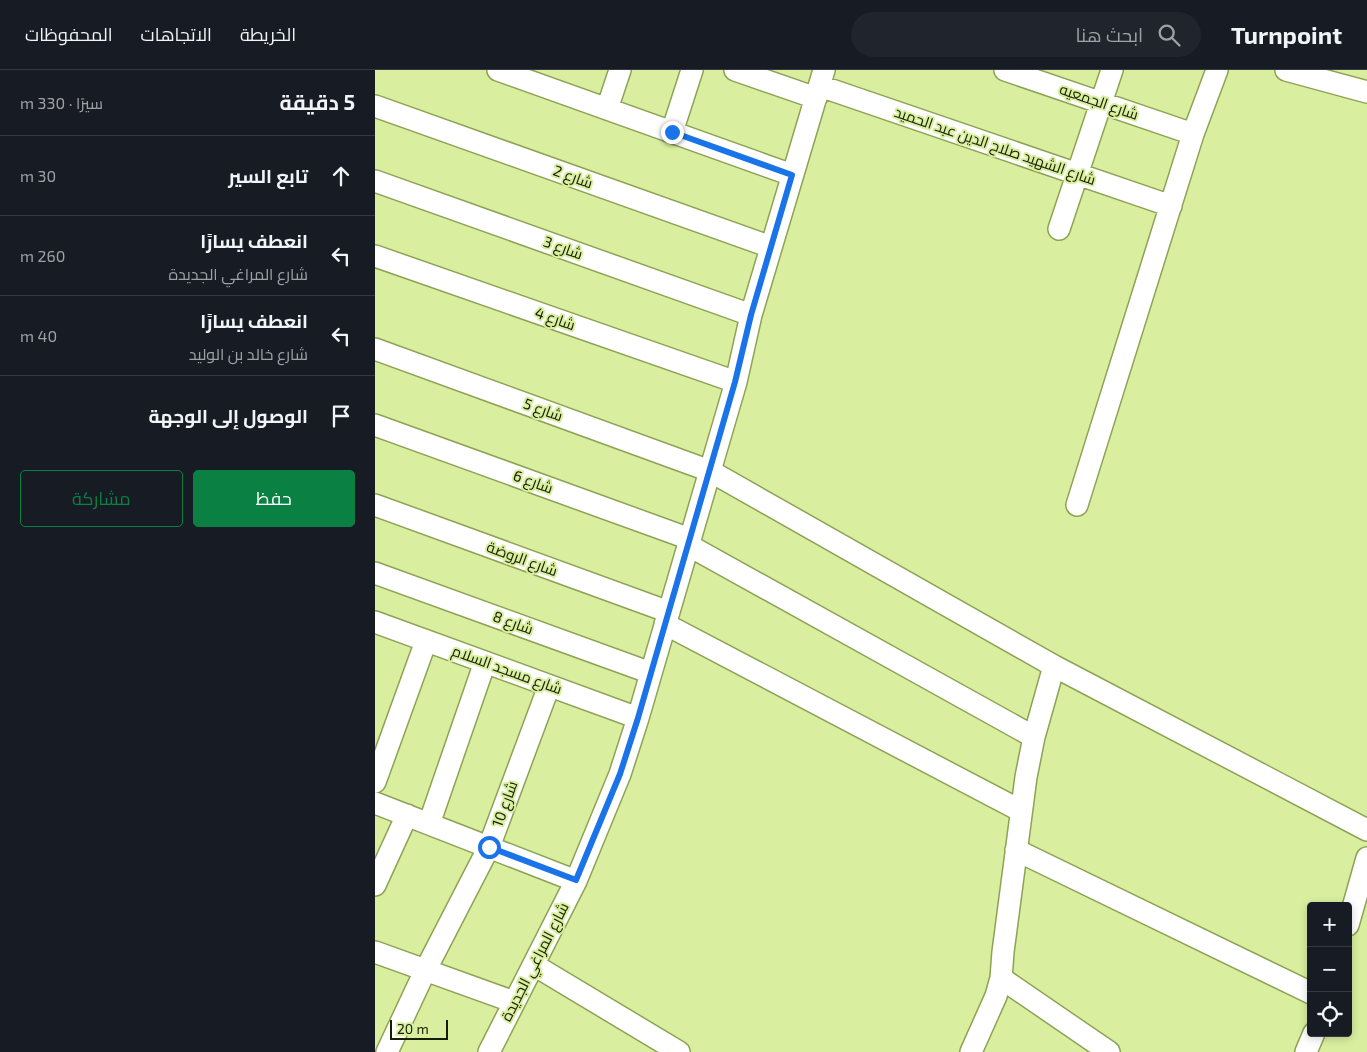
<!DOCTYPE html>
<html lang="ar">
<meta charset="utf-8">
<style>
:root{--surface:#171b24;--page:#20242c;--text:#f1f3f6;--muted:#9ea1a6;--line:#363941;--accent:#0b8043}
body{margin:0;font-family:"Exo 2",Cairo,sans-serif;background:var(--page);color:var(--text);direction:rtl}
.controls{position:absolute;right:15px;bottom:15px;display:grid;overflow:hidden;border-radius:5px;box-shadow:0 2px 8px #0003}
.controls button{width:45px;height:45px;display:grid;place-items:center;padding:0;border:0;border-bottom:1px solid var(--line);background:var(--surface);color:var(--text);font:25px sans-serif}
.scale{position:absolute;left:15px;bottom:12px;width:58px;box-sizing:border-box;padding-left:5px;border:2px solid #161d00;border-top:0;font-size:14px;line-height:18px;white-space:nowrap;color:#161d00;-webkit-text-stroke:4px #d9ef9f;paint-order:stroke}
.stop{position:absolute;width:15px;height:15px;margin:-11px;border:4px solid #1a73e8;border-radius:50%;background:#fff}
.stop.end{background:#1a73e8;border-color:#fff;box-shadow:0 1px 5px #0008}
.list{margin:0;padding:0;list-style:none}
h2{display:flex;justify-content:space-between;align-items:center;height:65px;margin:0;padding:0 20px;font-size:21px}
h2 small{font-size:16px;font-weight:400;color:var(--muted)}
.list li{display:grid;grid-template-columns:32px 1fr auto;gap:15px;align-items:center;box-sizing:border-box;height:80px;padding:0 20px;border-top:1px solid var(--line)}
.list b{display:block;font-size:19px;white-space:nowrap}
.list p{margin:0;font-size:16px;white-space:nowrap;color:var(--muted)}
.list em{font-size:16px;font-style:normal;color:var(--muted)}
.actions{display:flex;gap:10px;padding:15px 20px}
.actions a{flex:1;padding:11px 0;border:1px solid var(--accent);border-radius:5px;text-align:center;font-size:18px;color:var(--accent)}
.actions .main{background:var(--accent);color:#fff}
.icon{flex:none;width:28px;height:28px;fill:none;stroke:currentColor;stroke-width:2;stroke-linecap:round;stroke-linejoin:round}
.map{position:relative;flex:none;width:992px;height:982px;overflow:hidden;direction:ltr}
header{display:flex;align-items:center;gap:30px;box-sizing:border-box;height:70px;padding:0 25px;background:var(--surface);border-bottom:1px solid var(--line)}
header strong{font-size:24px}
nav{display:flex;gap:28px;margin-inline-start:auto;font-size:18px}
.search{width:350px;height:45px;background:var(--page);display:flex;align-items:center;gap:12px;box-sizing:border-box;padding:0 18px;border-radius:28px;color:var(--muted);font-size:19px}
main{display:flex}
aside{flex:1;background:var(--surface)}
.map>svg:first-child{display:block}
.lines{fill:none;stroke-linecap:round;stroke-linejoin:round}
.minor-casing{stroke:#8ea255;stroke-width:24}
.minor{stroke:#fff;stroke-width:21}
.route{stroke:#1a73e8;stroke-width:6}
.labels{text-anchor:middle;stroke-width:4;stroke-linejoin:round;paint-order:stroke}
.street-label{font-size:15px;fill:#161d00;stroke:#d9ef9f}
</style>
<header>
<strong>Turnpoint</strong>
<div class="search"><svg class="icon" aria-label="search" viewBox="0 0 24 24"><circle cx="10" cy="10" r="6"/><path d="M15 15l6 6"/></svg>ابحث هنا</div>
<nav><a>الخريطة</a><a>الاتجاهات</a><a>المحفوظات</a></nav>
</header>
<main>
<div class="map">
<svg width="992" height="982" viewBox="0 0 992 982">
<rect width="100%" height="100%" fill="#d9ef9f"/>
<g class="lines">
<g class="minor-casing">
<path id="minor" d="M123,0L417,105
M360,0L441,28
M630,0L818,64
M911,0L992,22
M445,16L796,136
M0,36L396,177
M232,39L245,0
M297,62L317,0
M0,111L376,245
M684,159L737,0
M0,186L361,312
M0,279L335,401L679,596L992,760
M0,355L315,469
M0,435L294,542
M702,435L818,64L842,0
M313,475L659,667
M0,503L276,603
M0,552L263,648
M290,554L646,741
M0,712L51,571
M0,733L201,811
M54,754L110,592
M641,780L936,923
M0,815L32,745
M973,855L992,788
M0,882L139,932
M159,895L304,982
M626,908L734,982
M12,982L50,901L114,777L174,616
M114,982L201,811L245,704L263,648L335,401L361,312L376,245L449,0
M596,982L621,926L626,908L628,882L651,707L659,667L679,596
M931,982L939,963"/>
</g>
<use href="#minor" class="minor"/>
</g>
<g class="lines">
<path class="route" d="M114,777L201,810L245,704L263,648L360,312L376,245L417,105L297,62"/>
</g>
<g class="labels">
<g class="street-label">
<text transform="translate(724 32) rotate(19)" y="5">شارع الجمعيه</text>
<text transform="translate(620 76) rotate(19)" y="5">شارع الشهيد صلاح الدين عبد الحميد</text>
<text transform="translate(198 107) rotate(20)" y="5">شارع 2</text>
<text transform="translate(188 178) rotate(20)" y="5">شارع 3</text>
<text transform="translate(180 249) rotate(19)" y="5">شارع 4</text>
<text transform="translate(168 340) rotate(20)" y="5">شارع 5</text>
<text transform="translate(158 412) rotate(20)" y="5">شارع 6</text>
<text transform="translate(147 489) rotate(20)" y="5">شارع الروضة</text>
<text transform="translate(138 553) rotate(20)" y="5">شارع 8</text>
<text transform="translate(132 600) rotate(20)" y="5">شارع مسجد السلام</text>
<text transform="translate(130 734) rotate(-70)" y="5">شارع 10</text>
<text transform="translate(160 892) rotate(-63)" y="5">شارع المراغي الجديدة</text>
</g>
</g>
</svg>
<div class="controls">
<button>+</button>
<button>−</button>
<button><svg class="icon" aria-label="locate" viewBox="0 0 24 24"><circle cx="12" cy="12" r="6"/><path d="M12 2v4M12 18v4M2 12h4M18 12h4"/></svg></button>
</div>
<div class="scale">20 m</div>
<div class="stop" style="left:114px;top:777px"></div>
<div class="stop end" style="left:297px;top:62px"></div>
</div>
<aside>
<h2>5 دقيقة<small>سيرًا · 330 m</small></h2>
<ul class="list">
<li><svg class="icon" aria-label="ahead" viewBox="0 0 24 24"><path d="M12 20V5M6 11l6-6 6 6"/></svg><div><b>تابع السير</b></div><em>30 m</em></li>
<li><svg class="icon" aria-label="left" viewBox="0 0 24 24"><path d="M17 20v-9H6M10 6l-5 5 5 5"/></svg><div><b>انعطف يسارًا</b><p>شارع المراغي الجديدة</p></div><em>260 m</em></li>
<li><svg class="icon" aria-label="left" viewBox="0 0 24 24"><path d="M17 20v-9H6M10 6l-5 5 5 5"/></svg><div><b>انعطف يسارًا</b><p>شارع خالد بن الوليد</p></div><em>40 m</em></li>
<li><svg class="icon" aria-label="arrive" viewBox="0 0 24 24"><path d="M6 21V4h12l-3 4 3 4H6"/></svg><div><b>الوصول إلى الوجهة</b></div></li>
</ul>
<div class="actions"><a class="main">حفظ</a><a>مشاركة</a></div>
</aside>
</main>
